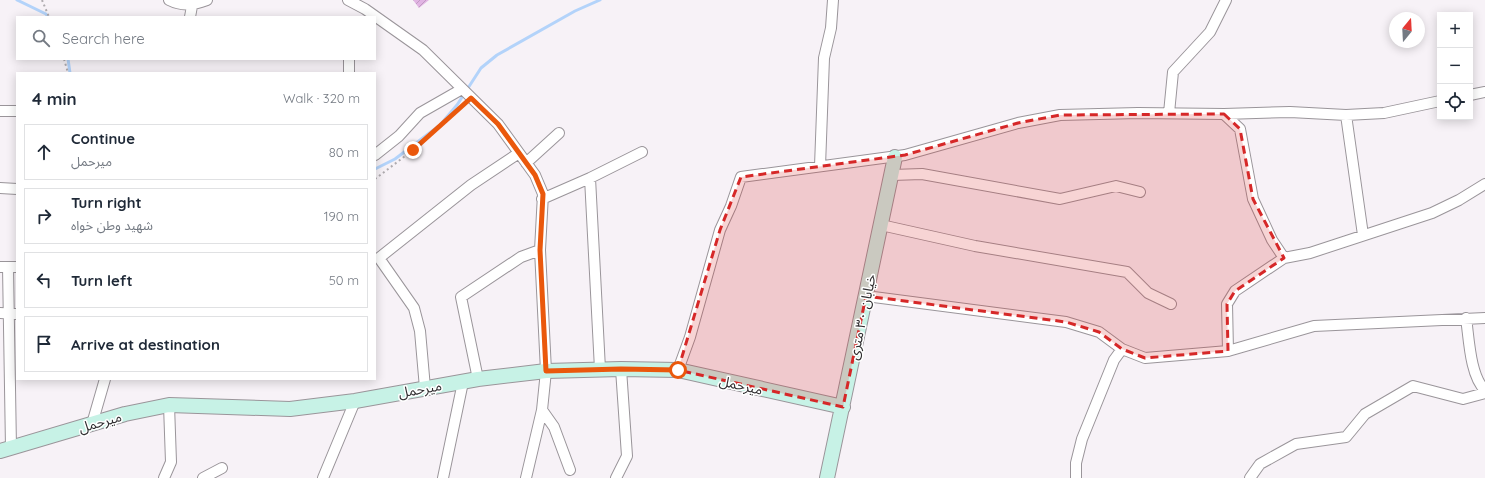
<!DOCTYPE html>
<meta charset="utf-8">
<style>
:root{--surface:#fff;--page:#f6f6f7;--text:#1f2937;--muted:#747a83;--line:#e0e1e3}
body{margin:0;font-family:Quicksand,"Noto Sans Arabic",sans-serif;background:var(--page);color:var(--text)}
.controls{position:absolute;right:12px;top:12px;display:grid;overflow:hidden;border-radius:0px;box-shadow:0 2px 10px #0003}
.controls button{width:36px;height:36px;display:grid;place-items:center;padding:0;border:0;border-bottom:1px solid var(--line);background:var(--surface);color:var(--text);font:20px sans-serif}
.compass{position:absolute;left:1389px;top:12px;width:36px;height:36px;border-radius:50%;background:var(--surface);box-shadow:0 2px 10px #0003;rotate:18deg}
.stop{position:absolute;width:12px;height:12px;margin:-9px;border:3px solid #ea580c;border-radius:50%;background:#fff}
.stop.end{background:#ea580c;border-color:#fff;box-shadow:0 1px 4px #0008}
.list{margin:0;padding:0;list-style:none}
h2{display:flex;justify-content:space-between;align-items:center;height:52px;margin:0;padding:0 16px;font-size:17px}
h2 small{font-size:13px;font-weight:400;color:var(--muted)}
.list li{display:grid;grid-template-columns:26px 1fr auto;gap:12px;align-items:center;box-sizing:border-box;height:56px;margin:0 8px 8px;padding:0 8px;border:1px solid var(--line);border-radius:0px}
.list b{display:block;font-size:15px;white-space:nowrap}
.list p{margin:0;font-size:13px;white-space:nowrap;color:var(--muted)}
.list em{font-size:13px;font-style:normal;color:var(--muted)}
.icon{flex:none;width:22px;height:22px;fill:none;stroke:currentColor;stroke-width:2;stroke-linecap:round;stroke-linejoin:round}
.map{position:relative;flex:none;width:1485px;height:478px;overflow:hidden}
.search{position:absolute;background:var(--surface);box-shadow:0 2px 10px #0003;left:16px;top:16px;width:360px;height:44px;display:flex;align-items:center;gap:10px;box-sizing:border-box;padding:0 14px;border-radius:0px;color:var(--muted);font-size:15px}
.panel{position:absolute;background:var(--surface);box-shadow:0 2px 10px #0003;left:16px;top:72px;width:360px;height:308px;border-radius:0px}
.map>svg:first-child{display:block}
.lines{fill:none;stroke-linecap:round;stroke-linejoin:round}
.stream{stroke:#b3d3fa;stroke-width:3}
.building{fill:url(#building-hatch)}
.street-casing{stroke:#9a959a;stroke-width:12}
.secondary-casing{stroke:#9a959a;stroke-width:16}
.path{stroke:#afabaf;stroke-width:2;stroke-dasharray:2 3;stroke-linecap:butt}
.street{stroke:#fff;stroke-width:10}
.secondary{stroke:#c7f2e6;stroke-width:14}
.route{stroke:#ea580c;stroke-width:5}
.marked{fill:#d62828;fill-opacity:0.2;stroke:#d62828;stroke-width:3;stroke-dasharray:8 5;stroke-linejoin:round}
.labels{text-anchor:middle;stroke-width:3;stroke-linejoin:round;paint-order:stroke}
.street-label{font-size:14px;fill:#302e30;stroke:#fff}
</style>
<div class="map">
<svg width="1485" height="478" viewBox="0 0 1485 478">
<defs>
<pattern id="building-hatch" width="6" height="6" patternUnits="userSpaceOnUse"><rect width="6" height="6" fill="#e1b4e3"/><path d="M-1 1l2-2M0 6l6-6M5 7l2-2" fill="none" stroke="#c19bc3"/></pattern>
</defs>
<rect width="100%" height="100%" fill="#f7f2f7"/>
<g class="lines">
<path class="stream" d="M17,0L46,14L48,17
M68,59L70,73
M375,169L395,159L440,125L457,105L481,68L497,55L575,11L600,0"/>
</g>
<path class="building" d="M413,0H429L419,8Z"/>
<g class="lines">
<g class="street-casing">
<path id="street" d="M169,0C183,7 193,5 207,0
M348,0L365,9L423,50L498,124L535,175L543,194L540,250L546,371L542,410L526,478
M190,17L192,6
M349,73V59
M1470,95L1485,92
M0,111H17
M1169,113L1173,72L1210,32L1226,0
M1224,114L1240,129L1253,199L1272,240L1284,258
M1346,115L1363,235
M375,155L399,136L420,113L462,89
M526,163L559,133
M820,166L824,58L831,28L833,0
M892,175L922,174L1060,199L1116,186L1140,192
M590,178L600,369
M0,188L17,189
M542,199L590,178L642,152
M881,225L975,246L1127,272L1148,293L1171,304
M0,267H17
M8,267L11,448
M866,296L1066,322L1099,332L1122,349L1145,358L1228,351L1314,326L1485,318
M0,313L17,314
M1466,318C1469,338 1470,376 1485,390
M1228,351L1227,304L1235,291L1284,258L1310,253L1432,213L1459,200L1485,184
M678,370L690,337L720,230L731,206L741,177L905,155L1018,123L1060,115L1138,113L1224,114L1290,112L1346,115L1384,113L1440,101
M478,379L461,297L521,257L540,250
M425,388L420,331L414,308L379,258L471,185L519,153
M542,410L554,427L570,470
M92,424L105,379
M164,478L171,462L169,405
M203,478L222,468
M323,478L355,401
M443,478L463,382
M616,478L627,456L621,369
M1076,478V463L1082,439L1114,360L1122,349
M1250,478L1260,464L1296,444L1346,437L1365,414L1413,386L1463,399L1485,393"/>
</g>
<g class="secondary-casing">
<path id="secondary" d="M0,451L125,414L169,405L290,409L355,401L478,379L546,371L621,369L678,370L843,407
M827,478L895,157"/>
</g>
<path class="path" d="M42,0L49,17
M64,59L68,73
M375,179L413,150L465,104"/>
<use href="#street" class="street"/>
<use href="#secondary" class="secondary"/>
</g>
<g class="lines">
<path class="route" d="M413,150L471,98L498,124L535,175L543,194L540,250L546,371L621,369L678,370"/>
</g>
<path class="marked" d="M1224,114L1240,129L1253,199L1284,258L1235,291L1227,304L1228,351L1145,358L1122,349L1099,332L1066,322L866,296L843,407L678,370L720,230L741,177L905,155L1018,123L1060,115Z"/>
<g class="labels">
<g class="street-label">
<text transform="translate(862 317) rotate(-78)" y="5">خیابان ۳۰ متری</text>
<text transform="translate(741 385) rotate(13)" y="5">میرحمل</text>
<text transform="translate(420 389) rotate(-10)" y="5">میرحمل</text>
<text transform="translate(100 422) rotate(-16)" y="5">میرحمل</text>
</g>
</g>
</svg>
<div class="controls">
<button>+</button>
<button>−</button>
<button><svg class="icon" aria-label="locate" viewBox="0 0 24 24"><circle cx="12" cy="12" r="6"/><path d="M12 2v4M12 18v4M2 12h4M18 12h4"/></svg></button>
</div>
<svg class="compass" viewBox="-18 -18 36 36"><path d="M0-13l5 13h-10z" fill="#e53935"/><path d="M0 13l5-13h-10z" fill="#747a83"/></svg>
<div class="stop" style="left:678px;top:370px"></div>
<div class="stop end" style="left:413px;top:150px"></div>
<div class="search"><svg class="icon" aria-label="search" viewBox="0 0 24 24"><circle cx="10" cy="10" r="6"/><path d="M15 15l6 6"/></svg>Search here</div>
<section class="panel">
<h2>4 min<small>Walk · 320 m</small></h2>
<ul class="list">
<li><svg class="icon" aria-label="ahead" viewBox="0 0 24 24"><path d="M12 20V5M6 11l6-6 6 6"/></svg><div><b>Continue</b><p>میرحمل</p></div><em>80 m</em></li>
<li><svg class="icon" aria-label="right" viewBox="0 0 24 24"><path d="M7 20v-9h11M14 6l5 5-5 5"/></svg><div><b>Turn right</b><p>شهید وطن خواه</p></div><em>190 m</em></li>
<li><svg class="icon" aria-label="left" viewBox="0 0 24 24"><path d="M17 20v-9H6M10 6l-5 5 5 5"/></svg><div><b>Turn left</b></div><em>50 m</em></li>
<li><svg class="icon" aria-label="arrive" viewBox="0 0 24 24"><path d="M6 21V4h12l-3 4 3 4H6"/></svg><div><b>Arrive at destination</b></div></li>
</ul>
</section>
</div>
